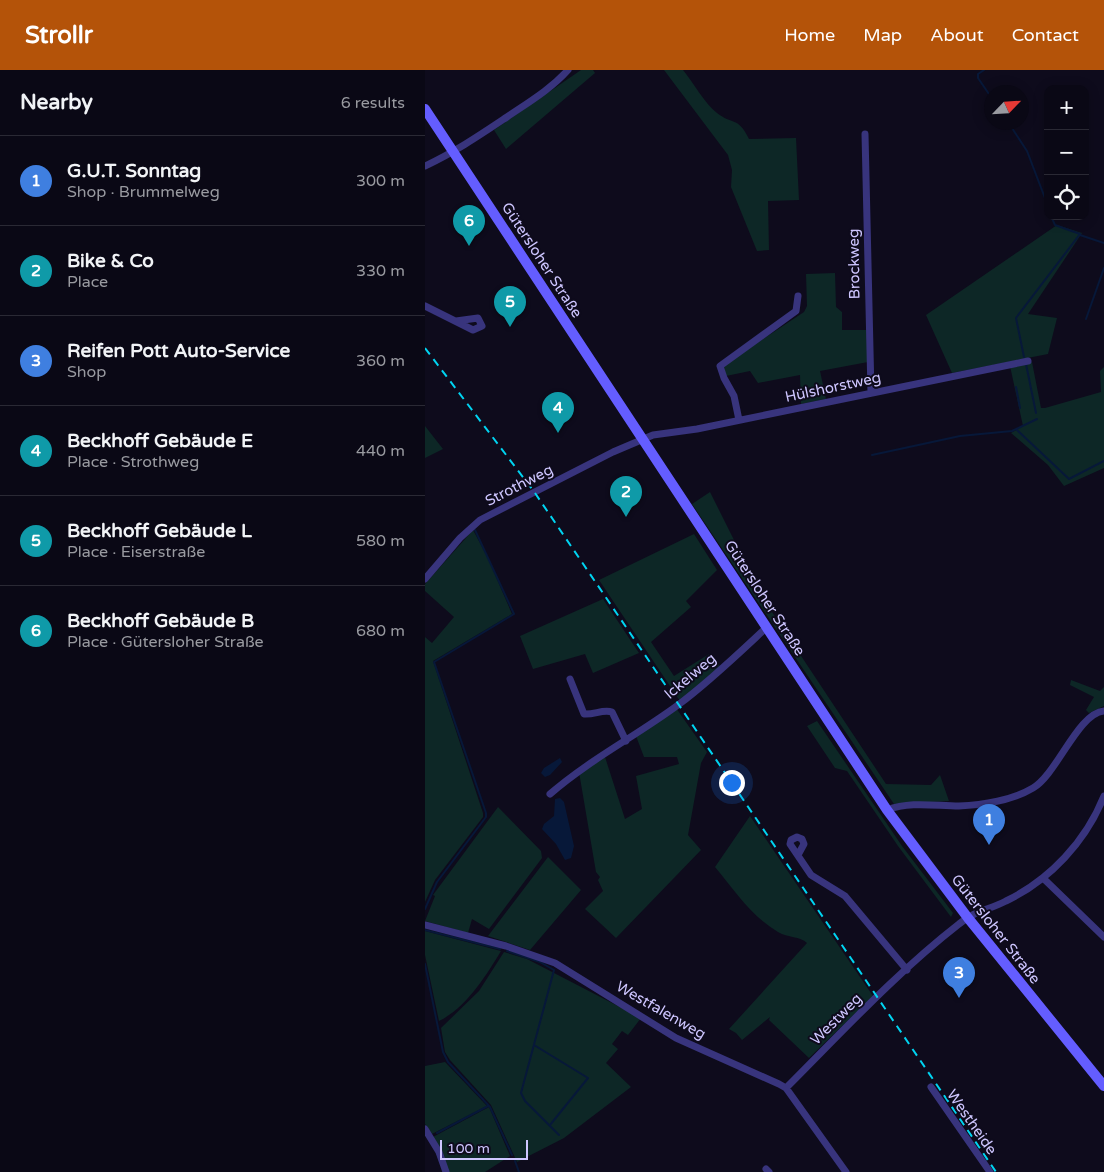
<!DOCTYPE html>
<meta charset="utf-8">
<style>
:root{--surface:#0a0815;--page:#13111e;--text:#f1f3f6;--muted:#999aa0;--line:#2a2934;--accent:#b45309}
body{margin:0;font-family:"Varela Round",sans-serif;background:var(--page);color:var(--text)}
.controls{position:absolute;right:15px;top:15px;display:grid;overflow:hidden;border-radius:10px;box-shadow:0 2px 12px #0003}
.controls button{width:45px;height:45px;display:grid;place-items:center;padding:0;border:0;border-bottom:1px solid var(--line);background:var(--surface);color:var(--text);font:25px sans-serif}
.compass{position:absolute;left:559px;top:15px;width:45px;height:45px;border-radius:50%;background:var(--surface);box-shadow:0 2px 12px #0003;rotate:65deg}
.scale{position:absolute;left:15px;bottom:12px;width:88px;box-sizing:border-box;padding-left:5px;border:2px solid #cec6ff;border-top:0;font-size:14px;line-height:18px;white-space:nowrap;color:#cec6ff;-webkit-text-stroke:4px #0e0b1c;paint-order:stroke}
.you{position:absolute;left:306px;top:712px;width:18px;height:18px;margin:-12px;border:4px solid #fff;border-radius:50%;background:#1a73e8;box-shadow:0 0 0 8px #1a73e833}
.badge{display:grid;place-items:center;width:32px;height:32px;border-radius:50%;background:var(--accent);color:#fff;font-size:16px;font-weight:700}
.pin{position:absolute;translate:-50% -41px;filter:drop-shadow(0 1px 2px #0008)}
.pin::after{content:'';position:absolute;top:26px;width:18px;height:15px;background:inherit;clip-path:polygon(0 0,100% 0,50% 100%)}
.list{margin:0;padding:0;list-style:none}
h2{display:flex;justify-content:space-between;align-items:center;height:65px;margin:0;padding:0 20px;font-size:21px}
h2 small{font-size:16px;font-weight:400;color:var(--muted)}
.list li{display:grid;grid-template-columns:32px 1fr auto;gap:15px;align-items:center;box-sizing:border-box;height:90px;padding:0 20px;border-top:1px solid var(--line)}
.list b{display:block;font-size:19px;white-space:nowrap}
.list p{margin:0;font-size:16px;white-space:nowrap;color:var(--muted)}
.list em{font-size:16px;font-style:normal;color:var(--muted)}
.icon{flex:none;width:28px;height:28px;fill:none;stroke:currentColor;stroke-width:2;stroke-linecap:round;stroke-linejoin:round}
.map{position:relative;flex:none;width:679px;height:1102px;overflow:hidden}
header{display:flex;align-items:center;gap:30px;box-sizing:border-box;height:70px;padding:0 25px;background:var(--accent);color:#fff}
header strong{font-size:24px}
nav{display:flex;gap:28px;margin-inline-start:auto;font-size:18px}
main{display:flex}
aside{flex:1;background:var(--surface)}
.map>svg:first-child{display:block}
.green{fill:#0d2726}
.water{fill:#071839}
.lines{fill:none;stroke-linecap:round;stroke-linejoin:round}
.stream{stroke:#071839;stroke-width:2}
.minor{stroke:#38347d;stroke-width:7}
.secondary{stroke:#645dff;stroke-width:10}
.rail{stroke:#00d4f1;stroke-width:2;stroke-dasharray:8 6;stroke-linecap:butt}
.labels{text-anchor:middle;stroke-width:4;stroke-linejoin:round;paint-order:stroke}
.street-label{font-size:15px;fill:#cec6ff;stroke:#0e0b1c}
</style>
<header>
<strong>Strollr</strong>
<nav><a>Home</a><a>Map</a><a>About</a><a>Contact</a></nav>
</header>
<main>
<aside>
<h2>Nearby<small>6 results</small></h2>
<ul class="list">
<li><span class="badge" style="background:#3f7fe0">1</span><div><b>G.U.T. Sonntag</b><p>Shop · Brummelweg</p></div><em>300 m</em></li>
<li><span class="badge" style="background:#0f9aa8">2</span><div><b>Bike &amp; Co</b><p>Place</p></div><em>330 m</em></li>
<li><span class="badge" style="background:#3f7fe0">3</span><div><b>Reifen Pott Auto-Service</b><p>Shop</p></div><em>360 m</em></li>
<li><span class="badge" style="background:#0f9aa8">4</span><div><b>Beckhoff Gebäude E</b><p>Place · Strothweg</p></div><em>440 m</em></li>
<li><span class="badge" style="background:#0f9aa8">5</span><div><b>Beckhoff Gebäude L</b><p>Place · Eiserstraße</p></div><em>580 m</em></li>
<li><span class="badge" style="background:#0f9aa8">6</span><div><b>Beckhoff Gebäude B</b><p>Place · Gütersloher Straße</p></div><em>680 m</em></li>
</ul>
</aside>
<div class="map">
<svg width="679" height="1102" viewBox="0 0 679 1102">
<rect width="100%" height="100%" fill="#0e0b1c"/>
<path class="green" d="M156,0H168L170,3L81,79L69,60Z
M239,0H258C268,12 280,34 292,43C307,55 313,46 324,69L371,68L374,130L343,131L344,180L332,181L306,117L307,100L303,85Z
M632,155L657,163L603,244L632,248L623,284L527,303L501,245Z
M410,203L411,237L417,242V260H443V292L395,301L401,329L376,334L375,305L333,313L325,301L301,306L299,297L302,293L379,242L382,236L381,204Z
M607,292L616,338H620L676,322L675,301L679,297V398L639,416L623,395L586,363L598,356L585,296Z
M0,356L18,379L0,388Z
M285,422L339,530L461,714L506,715L515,705L524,731L469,734L267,434Z
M48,460L62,486L87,544L8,591L58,743V747L10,810L0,832V567L7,573L29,547L0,521V514Z
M269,464L292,500L261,531L266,537L226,572L249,606L284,584L295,596L255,631L174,510Z
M178,529L214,583L168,603L160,584L108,599L95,566Z
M646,610L675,621L679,617V636L664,643L661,640L669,627L645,615Z
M251,638L282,682L276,693L263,765L276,780L191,868L160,839L178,821L173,810L175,807L171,802L154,702L180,687L200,749L217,739L211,706L254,694L252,687H219L211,666Z
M392,651L477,776L528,843L526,847L473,776L422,701L410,698L382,656Z
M73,737L116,781L117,788L64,859L47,849L43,863L0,851L10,826L8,825Z
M325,746L448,926L384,988L344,950L345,947L317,970L311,963L304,959L382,873C375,866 363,868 353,862C327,847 309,820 290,797Z
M123,787L156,820L105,880L63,866Z
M0,861L76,881C61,906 41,938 14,951L0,885Z
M79,882L102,889L216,948L203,965L197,961L187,974L193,979L181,993L206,1017L139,1068L92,1092L66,1035L25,990L20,982L16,958L54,921Z
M20,992L62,1036L7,1064L0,1054V996Z
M64,1037L85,1086L60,1102H24L8,1067Z"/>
<path class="water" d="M135,688L137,692L125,705L120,707L116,703L119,698Z
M135,728L139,732L149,776L146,788L140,790L131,774L117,759L119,754L129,746L130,729Z"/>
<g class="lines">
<path class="stream" d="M559,0L553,4V8L566,27
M583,52L602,81L623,136
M655,165L679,173
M661,249L679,198
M599,287L591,248L655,164L630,155L626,146
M601,294L611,343
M591,317L595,338
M592,360L644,409L679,391
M447,385L535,366L587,361L612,349
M0,839L12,812L61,747V743L9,592L89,544L50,460
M0,860L75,879
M82,881L115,892L129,900L96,1023L100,1031L134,1065
M0,894L18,982L23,992L65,1037L87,1085
M109,975L163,1008L125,1055
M12,1063L63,1036
M90,1091L94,1102"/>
<path class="minor" d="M440,64L446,323
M0,96C30,82 55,65 82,47C104,32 126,19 143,0
M0,236L48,260L57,256L53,248L31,251
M314,350L309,326L299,308L295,296L371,241L373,226
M0,509L35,468L55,450L188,382L228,365L272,359L603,291
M145,609L159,644C169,645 178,639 187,642L201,671
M125,724C164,690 211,666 253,635C284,612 313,584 342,557
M462,740C486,731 510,736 534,736C558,735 588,730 608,718C632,704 653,643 679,641
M373,785L379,774L377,769L372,767L366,770L365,774L386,805L420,826L482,900
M619,809L679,867
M0,855L81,876L130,893L251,968L354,1014L361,1018L421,1102
M506,1017L565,1102
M361,1018C417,962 471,903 534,854C549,841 564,840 581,831C625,810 661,771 679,726
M0,1059L14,1082L21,1102
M341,1099L344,1102"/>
<path class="secondary" d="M0,39L462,740L543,848L679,1016"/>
<path class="rail" d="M0,278L110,423L571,1102"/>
</g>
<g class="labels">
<g class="street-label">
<text transform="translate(117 190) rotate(57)" y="5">Gütersloher Straße</text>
<text transform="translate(429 194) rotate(-91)" y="5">Brockweg</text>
<text transform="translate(408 317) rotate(-12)" y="5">Hülshorstweg</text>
<text transform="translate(94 415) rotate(-27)" y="5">Strothweg</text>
<text transform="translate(340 528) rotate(57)" y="5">Gütersloher Straße</text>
<text transform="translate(265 606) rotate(-40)" y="5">Ickelweg</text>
<text transform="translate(571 859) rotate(52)" y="5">Gütersloher Straße</text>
<text transform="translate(236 940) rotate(30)" y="5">Westfalenweg</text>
<text transform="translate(411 949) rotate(-45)" y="5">Westweg</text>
<text transform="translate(547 1052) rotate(55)" y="5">Westheide</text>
</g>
</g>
</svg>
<div class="controls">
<button>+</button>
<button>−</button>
<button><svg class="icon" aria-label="locate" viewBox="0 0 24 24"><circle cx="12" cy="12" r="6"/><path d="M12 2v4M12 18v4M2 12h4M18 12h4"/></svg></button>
</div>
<svg class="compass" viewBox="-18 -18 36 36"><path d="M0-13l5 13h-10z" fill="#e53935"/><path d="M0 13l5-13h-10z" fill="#999aa0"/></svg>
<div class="scale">100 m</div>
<div class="you"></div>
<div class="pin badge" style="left:564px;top:775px;background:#3f7fe0">1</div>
<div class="pin badge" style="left:201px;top:447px;background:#0f9aa8">2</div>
<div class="pin badge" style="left:534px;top:928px;background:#3f7fe0">3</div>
<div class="pin badge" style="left:133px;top:363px;background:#0f9aa8">4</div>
<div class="pin badge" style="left:85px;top:257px;background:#0f9aa8">5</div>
<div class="pin badge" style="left:44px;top:176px;background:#0f9aa8">6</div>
</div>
</main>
